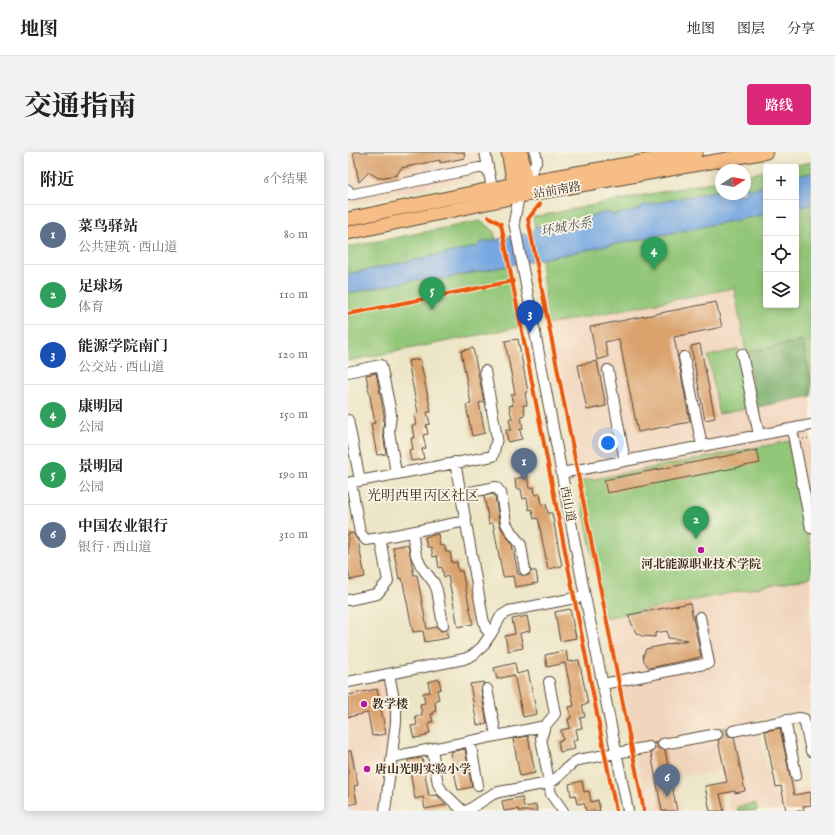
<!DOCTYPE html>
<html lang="zh">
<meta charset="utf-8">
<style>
:root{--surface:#fff;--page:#f2f2f2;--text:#202124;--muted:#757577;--line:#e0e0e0;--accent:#db2777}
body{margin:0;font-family:"IM FELL English","Noto Serif SC",serif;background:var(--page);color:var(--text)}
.controls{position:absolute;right:12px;top:12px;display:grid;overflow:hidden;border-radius:4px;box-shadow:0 2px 10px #0003}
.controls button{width:36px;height:36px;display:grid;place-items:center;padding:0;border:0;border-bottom:1px solid var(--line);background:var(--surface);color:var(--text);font:20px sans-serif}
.compass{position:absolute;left:367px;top:12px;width:36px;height:36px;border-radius:50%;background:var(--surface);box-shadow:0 2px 10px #0003;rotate:79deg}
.you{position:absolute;left:260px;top:291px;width:14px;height:14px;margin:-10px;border:3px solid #fff;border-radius:50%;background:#1a73e8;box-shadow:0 0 0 6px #1a73e833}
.badge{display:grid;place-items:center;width:26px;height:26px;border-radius:50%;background:var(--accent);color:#fff;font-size:13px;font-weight:700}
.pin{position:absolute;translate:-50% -33px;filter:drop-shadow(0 1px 2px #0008)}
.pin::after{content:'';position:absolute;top:21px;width:14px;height:12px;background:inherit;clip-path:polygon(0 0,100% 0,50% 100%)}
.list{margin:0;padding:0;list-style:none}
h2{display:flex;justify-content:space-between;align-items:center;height:52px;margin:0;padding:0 16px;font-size:17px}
h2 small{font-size:13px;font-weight:400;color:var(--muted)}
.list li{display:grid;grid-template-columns:26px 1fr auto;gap:12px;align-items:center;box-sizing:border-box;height:60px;padding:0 16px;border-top:1px solid var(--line)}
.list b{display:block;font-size:15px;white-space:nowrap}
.list p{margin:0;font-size:13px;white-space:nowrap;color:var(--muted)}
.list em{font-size:13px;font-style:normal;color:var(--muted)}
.icon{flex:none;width:22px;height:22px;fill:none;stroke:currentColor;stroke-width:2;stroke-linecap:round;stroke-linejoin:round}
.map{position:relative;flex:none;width:463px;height:659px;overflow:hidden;border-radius:4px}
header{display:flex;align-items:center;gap:24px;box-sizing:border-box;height:56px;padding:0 20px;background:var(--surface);border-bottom:1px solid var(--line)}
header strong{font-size:19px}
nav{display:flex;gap:22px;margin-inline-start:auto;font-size:14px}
.intro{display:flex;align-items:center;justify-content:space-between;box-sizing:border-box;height:96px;padding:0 24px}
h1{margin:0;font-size:28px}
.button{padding:10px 18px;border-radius:4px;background:var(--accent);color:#fff;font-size:14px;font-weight:700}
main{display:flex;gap:24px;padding:0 24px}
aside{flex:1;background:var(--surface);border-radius:4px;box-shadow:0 2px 10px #0003}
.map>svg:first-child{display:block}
.built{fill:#f1d5bd}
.green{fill:#92c678;stroke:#66784b}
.forest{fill:#75ab68;stroke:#586a43}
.water{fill:#76a7e1;stroke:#586880}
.building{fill:#daa36e}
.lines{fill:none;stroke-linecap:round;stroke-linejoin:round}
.minor-tunnel{stroke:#c9c0a4;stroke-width:10;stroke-dasharray:10 5;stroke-linecap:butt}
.minor-casing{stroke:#564637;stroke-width:12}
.major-casing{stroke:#564637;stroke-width:15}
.path{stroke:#564637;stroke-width:1.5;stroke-dasharray:1 3;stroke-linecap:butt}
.minor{stroke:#fff;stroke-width:10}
.major{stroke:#f6be86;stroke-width:13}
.cycleway-casing{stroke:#fcf5e5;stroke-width:6}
.cycleway{stroke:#e8590c;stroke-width:4}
.poi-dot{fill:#b5179e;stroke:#fcf5e5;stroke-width:1.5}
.labels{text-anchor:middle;stroke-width:3.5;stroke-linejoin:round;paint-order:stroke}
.street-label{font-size:12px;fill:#3b2a1e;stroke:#fcf5e5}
.poi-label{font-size:12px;font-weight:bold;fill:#3b2a1e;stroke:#fcf5e5;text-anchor:start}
.water-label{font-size:13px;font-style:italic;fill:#505662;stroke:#fcf5e5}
.quarter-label{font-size:14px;fill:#3b2a1e;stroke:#fcf5e5}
</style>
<header>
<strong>地图</strong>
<nav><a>地图</a><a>图层</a><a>分享</a></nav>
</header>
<div class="intro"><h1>交通指南</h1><a class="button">路线</a></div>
<main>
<aside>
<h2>附近<small>6个结果</small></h2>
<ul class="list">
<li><span class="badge" style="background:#5c6f8a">1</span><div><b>菜鸟驿站</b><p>公共建筑 · 西山道</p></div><em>80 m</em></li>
<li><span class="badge" style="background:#2e9e5b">2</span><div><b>足球场</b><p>体育</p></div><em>110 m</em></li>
<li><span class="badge" style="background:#1a4fb4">3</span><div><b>能源学院南门</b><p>公交站 · 西山道</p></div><em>120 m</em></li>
<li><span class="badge" style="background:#2e9e5b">4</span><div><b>康明园</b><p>公园</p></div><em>150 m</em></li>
<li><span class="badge" style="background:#2e9e5b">5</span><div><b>景明园</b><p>公园</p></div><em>190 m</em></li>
<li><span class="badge" style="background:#5c6f8a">6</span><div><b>中国农业银行</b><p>银行 · 西山道</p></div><em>310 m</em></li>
</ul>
</aside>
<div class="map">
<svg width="463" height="659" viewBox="0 0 463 659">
<rect width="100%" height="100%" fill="#fcf5e5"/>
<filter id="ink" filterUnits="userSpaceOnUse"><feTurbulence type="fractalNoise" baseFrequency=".025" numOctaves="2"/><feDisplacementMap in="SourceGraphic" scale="8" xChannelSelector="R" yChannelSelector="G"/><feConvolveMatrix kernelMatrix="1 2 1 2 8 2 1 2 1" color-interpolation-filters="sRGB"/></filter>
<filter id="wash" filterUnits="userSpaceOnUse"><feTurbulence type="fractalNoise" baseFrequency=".012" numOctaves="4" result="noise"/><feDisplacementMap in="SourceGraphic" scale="16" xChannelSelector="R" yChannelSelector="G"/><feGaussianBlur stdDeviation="0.9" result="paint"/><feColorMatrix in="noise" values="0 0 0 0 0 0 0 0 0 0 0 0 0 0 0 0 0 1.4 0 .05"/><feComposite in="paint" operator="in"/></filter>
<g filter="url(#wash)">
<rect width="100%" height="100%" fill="#ece5c6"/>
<path class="built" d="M0,0H140L144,22L0,53Z
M463,121V557L409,568L424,642L463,634V659H382L374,618L328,627L334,659H299L286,593L257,466L200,172L418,130V153H448Z
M37,530L43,561V574L34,659H0V537Z"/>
<path class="green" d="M463,10V21L448,24V15H439Z
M418,19V34L403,37L397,34V23Z
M373,28V38L293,54L290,58L264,63L260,60L239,69L216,73L211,71L187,75L185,65Z
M463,53V232L455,189L398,200L386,136L200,172L193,107L418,62V153H448V56Z
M132,69L146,79L148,88L132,91L130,95L0,122V95Z
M159,114L171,175L0,209V141L69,128L83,129Z
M391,197L402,256L371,262L360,204Z
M442,289L463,399V425L257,466L230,330Z
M408,651L409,659H390L389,655Z"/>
<path class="forest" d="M455,189L463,232V244L409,255L398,200Z"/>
<path class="water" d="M463,21V53L448,56V24Z
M397,34L403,37L418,34V62L83,129L69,128L0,141V122L129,95L132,91L184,80L187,75L211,71L216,73L239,69L242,64L260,60L265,63L290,58L293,54L373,38V42H397Z"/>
<g id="blocks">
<path class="building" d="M5,0H116L117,6L92,11V8L53,16L49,23L30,26L21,20L11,30Z
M368,150L374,175L326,185L342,270L290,280L271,187L257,190L260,205L249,208L242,175Z
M170,187L180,240L177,241L179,253H175L177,263L173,264L175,277H172L174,287L160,290L158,278H163L161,267L164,266L161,254L165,253L163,243L167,242L157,189Z
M352,192L367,266L357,268L343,194Z
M125,196L136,250L131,251L137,281L124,284L118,253L123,252L113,199Z
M72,207L83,260H79L82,272L78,273L80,282L75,283L78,296L74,297L76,307L63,309L61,298L65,297L63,286H66L64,273H68L66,262L70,261L60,209Z
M249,209L258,254L239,258L230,213Z
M28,221L36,263L35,280L38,302L29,303L23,272L27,271L18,223Z
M409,298L412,311L259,341L256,328Z
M179,324L181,336L186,335L187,343L192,342L194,353L198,352L200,361H204L214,414L200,417L190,366L186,367L184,357L181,358L179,346L175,347L173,337H168L167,327Z
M145,342L147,344L152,374L164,392L170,422L178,424L181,423L183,419H188L190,431L167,435L165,424L155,425L145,371L141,372L136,344Z
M5,381L10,389L17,425L2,428L0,415V382Z
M90,382L92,394L96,393L98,400H102L104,411L109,410L110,419H114L125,472L110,475L100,424L96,425L94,415L91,416L89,404L85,405L83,395H79L77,385Z
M60,392L66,423H69L79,477L89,475L93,479L98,478L100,486L77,490L75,479L65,480L54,426L51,427L45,395Z
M342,451L353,505L301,516L296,509L295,504L298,497L340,488L320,486L319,479L307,481V485L294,484L288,481L280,463Z
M222,457L228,486L212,489L207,460Z
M179,464L182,479L172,481L175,496L160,499L157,484L167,482L164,467Z
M218,498L220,510L231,508L240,552L234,553L237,565L232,566L234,576L228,577L230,587L225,588L227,597L212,600L210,589L215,588L213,578L222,576L220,567L223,566L221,555L226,554L217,511L199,515L197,503Z
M167,511L169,522L180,519L189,562L175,565L166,523L149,527L146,516Z
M91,527L93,537L89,538L91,547L88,548V550H87L88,559L85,560L86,562H83L85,570H81L82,573H80L82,581L78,582L79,584L66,586L63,574L69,573L67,564L74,563L72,552L77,551L75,541L82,540L80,530Z
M136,530L133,538L139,572L129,573L122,532Z
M29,537L38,582L24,584L20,561L0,565V543Z
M432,576L446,643L463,640V653L455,654L456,659H438L433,634L428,635L417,579Z
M379,577L380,584L386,585L397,639L387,641V639L372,642L376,659H362L357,634L379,630L370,588L375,585L374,578Z
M180,584L187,621L172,624L165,587Z
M309,590L310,596L317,598L329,659H314L303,601L307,597L306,591Z
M117,597L124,635L110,638L102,600Z
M0,599H3L10,633L6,634L9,651L0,653Z
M74,606L81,644L89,643L98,653L77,657L75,645L67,647L60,608Z
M234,629L236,640L241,639L243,650L250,648L252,659H238L236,651L229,652L227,643L223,644L221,632Z
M174,645L176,655L188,653L189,659H171L170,657L156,659L154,649Z"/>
</g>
</g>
<g filter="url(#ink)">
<use href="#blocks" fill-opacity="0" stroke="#564637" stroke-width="1"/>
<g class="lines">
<path class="minor-tunnel" d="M369,582L385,579"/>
<g class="minor-casing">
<path id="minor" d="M137,0L144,36
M178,30L189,8L187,0
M0,38L1,43L140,14
M171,44L166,70L237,444L280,659
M394,202L411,283
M336,205L354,294
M260,218L277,309
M0,220L33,213L42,256L43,263L41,279L48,321
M0,268L12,328
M444,277L463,376
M107,310L135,466L138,477L143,482
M214,321L463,273
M3,330L12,381L18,388L32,386
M0,331L145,304L149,286L137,219
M113,342L148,335L153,341L158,371L163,380L173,393L177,418
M64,380L68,403L73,414L86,431L89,438L95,473
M0,448L29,442L40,429L32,386L118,369
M0,530L116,507L125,503L134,495L143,482L153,464L161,459L237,444
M201,530L207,562L197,574L193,586L203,642L215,659
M255,532L361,511L352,465
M139,537L148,583
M437,568L448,623
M385,579L451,566L456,567L463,599
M122,589L130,633
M315,592L369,582
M84,597L90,632L94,639L115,659
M44,605L197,574
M37,659L48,570V558L41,522
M119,659L145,642L151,640L201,631C213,626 218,613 230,608L301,595"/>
</g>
<g class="major-casing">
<path id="major" d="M160,0L166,32L169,39
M173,0L178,30L175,37
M0,67L166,32L348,0
M0,81L171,44L418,0"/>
</g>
<path class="path" d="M455,287L463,286"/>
<use href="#minor" class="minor"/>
<use href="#major" class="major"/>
<g class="cycleway-casing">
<path id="cycleway" d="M192,52L180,67L296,659
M141,65L153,72L268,659
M0,162L165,129"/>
</g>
<use href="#cycleway" class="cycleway"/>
</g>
</g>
<g class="poi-dot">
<circle cx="353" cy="398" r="4"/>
<circle cx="16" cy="552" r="4"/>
<circle cx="19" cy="617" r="4"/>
</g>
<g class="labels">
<g class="street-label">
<text transform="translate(209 38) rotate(-10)" y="4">站前南路</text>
<text transform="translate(220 352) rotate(79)" y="4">西山道</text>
</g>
<g class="poi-label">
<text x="353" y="416" text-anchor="middle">河北能源职业技术学院</text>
<text x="24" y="556">教学楼</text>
<text x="27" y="621">唐山光明实验小学</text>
</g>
<g class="water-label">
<text transform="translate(218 74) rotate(-11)" y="5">环城水系</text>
</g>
<g class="quarter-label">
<text x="75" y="348">光明西里丙区社区</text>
</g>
</g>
</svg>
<div class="controls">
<button>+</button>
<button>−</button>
<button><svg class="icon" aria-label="locate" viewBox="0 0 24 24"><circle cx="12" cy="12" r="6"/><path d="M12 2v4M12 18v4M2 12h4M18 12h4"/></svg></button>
<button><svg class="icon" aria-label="layers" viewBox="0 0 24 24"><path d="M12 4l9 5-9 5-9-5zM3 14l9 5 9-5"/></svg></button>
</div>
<svg class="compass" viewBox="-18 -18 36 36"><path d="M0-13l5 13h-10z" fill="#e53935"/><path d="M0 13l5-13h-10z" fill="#757577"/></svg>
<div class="you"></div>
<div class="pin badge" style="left:176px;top:329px;background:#5c6f8a">1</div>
<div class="pin badge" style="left:348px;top:387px;background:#2e9e5b">2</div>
<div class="pin badge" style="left:182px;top:181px;background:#1a4fb4">3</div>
<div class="pin badge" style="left:306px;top:118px;background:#2e9e5b">4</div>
<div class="pin badge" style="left:84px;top:158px;background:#2e9e5b">5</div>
<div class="pin badge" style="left:319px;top:645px;background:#5c6f8a">6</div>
</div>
</main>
